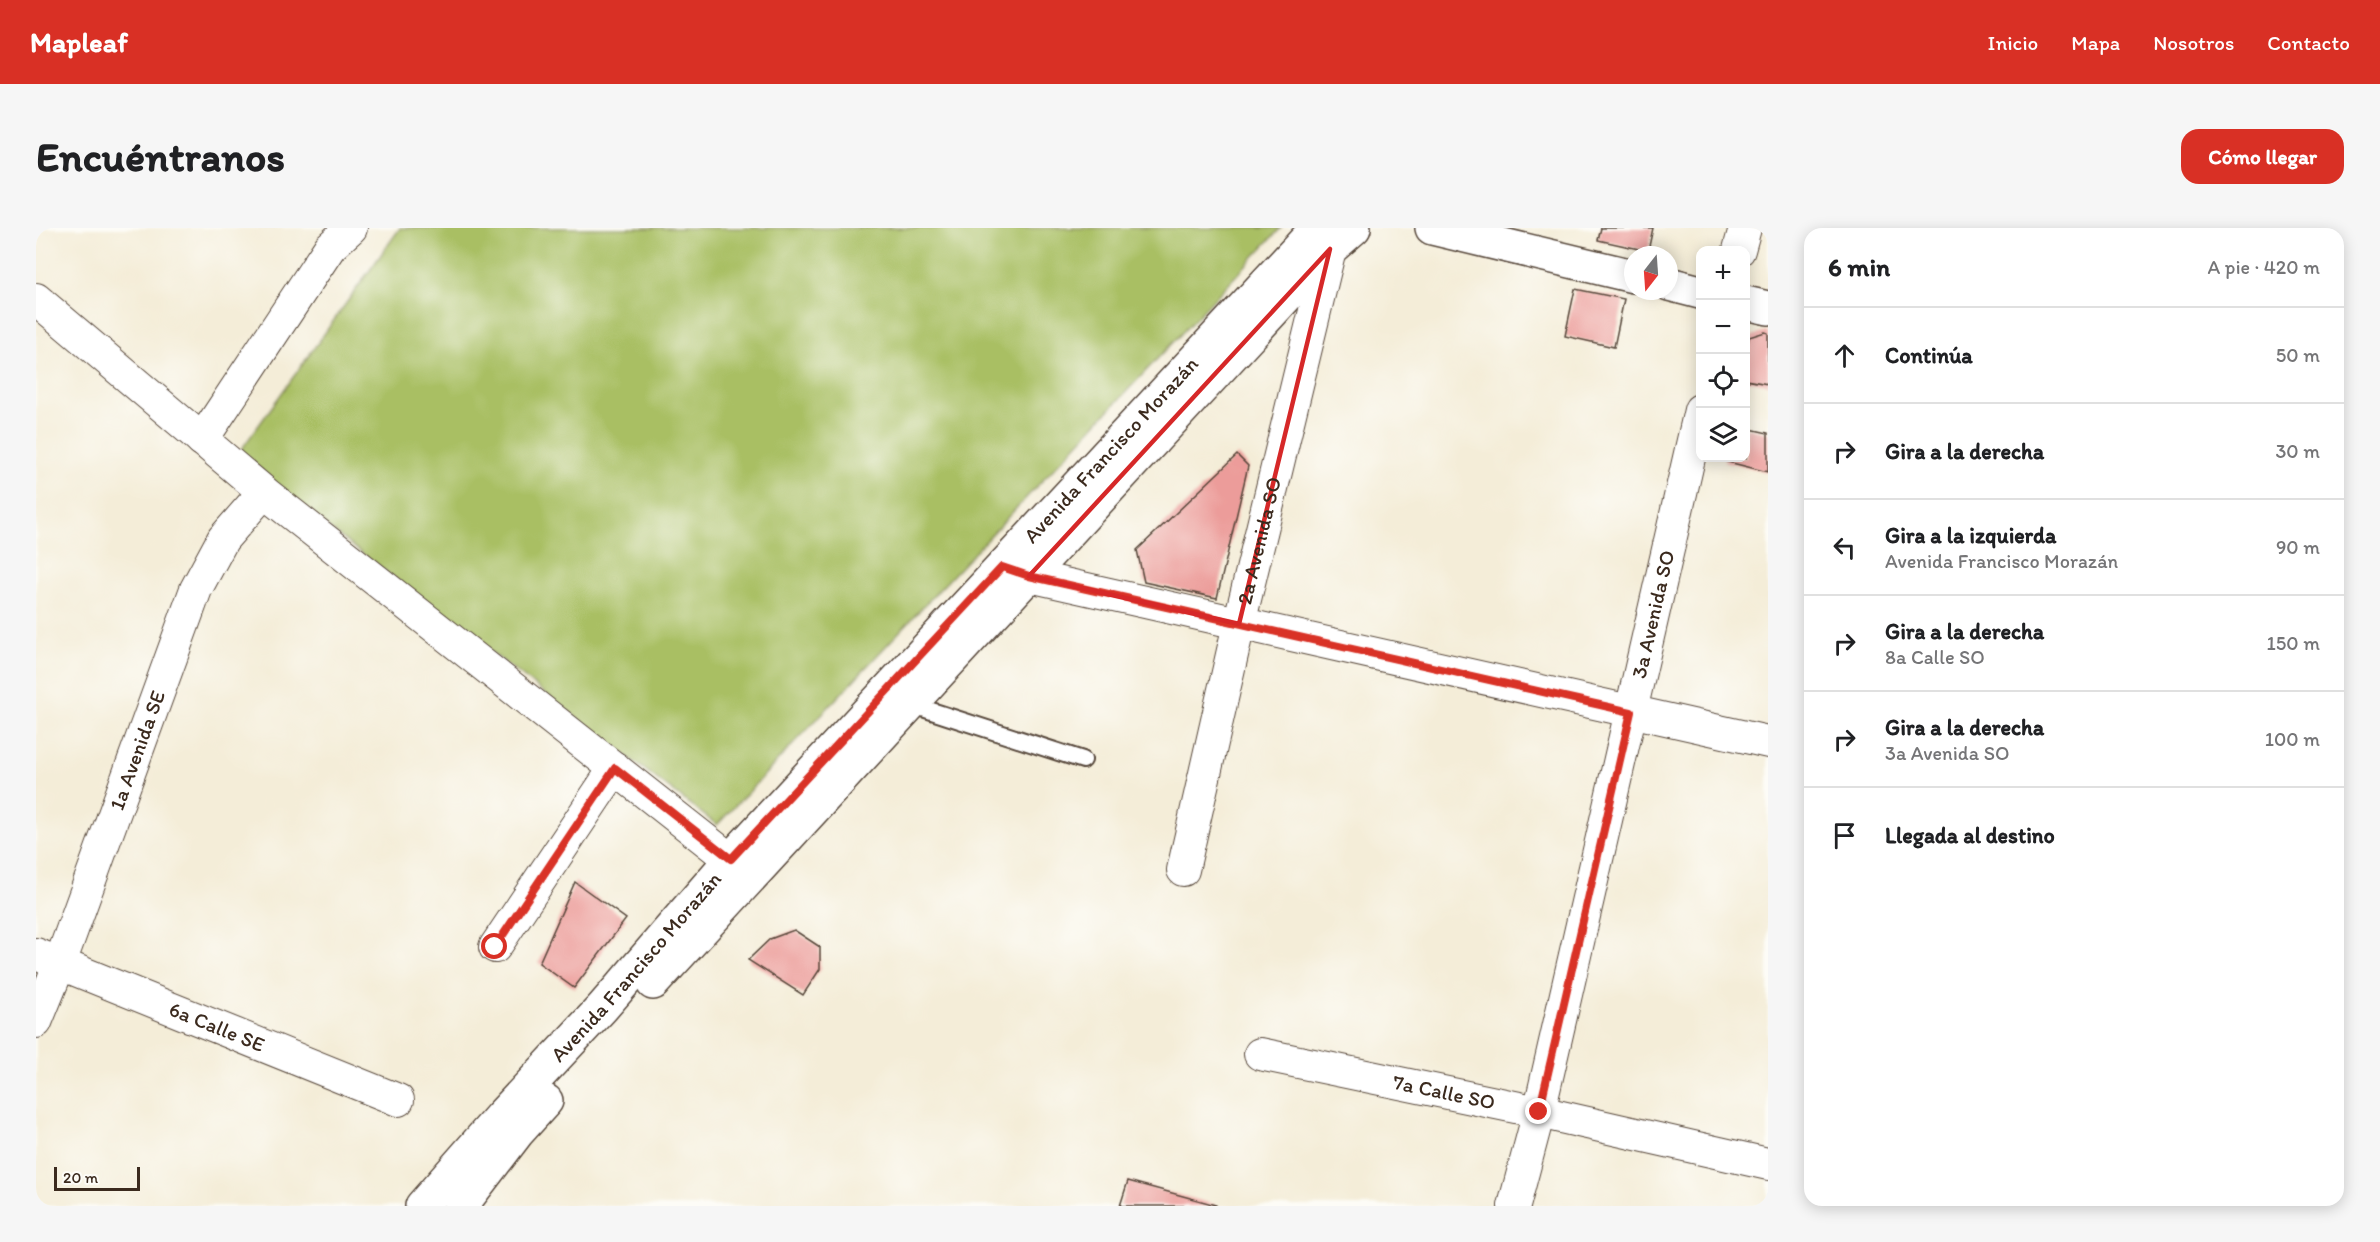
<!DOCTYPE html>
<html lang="es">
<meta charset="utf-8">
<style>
:root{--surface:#fff;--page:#f6f6f6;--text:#202124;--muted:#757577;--line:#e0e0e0;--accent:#d93025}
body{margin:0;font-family:Itim,sans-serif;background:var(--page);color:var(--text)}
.controls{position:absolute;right:18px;top:18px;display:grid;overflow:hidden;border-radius:12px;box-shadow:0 3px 15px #0003}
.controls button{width:54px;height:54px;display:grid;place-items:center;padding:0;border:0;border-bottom:2px solid var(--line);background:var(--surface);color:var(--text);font:30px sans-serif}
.compass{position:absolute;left:1588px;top:18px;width:54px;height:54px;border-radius:50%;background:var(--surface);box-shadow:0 3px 15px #0003;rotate:197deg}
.scale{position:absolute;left:18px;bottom:15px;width:86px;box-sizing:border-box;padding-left:6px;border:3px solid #3b2a1e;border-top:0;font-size:16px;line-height:21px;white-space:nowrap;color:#3b2a1e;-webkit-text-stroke:4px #fdfcf7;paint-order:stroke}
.stop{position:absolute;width:18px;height:18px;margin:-14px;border:4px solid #d93025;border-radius:50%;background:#fff}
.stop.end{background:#d93025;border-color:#fff;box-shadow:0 2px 6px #0008}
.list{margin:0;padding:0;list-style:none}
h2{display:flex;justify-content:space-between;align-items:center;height:78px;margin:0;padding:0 24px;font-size:26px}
h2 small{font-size:20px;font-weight:400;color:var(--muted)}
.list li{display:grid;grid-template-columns:39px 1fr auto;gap:18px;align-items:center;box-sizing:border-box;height:96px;padding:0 24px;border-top:2px solid var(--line)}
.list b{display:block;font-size:22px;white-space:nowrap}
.list p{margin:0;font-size:20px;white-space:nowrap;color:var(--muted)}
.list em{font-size:20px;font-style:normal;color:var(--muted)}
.icon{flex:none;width:33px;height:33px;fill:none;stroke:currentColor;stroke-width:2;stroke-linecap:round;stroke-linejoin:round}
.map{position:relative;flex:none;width:1732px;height:978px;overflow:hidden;border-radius:18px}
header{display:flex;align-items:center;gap:36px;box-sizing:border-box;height:84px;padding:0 30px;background:var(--accent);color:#fff}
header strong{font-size:28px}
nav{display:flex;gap:33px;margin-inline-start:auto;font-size:21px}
.intro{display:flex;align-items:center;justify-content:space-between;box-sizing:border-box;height:144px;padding:0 36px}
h1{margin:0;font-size:42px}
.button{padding:15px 27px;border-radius:18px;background:var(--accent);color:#fff;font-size:21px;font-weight:700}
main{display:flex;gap:36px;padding:0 36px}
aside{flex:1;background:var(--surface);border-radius:18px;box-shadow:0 3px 15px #0003}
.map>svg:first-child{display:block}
.green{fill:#a9bf63;stroke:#727440;stroke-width:1.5}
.building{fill:#ec9c9a}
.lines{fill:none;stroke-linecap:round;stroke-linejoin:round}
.service-casing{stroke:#57473a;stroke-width:20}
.minor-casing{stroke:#57473a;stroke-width:34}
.tertiary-casing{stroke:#57473a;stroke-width:36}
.secondary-casing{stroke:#57473a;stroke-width:36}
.service{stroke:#fff;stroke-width:16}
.minor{stroke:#fff;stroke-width:32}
.tertiary{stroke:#fff;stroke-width:33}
.secondary{stroke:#fff;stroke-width:33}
.route{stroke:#d93025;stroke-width:8}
.marked{fill:none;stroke:#d62828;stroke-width:4.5;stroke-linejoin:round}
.labels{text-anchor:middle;stroke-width:4.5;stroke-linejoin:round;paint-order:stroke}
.street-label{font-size:21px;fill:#3b2a1e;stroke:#fdfcf7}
</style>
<header>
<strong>Mapleaf</strong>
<nav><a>Inicio</a><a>Mapa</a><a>Nosotros</a><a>Contacto</a></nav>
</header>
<div class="intro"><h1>Encuéntranos</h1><a class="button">Cómo llegar</a></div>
<main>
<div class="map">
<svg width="1732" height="978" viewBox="0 0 1732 978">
<rect width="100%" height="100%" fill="#fdfcf7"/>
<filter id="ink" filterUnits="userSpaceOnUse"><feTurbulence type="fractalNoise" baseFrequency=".0167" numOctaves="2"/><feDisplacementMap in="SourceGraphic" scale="12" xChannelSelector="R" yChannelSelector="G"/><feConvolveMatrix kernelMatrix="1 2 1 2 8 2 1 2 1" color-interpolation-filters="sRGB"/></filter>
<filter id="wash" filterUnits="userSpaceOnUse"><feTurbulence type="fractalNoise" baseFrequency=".008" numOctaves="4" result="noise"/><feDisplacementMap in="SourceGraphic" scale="24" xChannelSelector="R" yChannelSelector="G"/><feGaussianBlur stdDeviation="1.35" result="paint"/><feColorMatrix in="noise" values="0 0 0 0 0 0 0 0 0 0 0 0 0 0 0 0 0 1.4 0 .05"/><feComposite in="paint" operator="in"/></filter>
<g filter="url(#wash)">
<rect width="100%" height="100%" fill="#f4edd8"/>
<path class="green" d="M364,0H1245L681,597L200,229Z"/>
<g id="blocks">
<path class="building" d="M1565,0H1617L1612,23L1562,12Z
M1539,61L1588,71L1578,119L1529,108Z
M1729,104L1732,105V156L1710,152V130L1713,109Z
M1710,200L1732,205V244L1688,233L1689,230H1710Z
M1201,227L1212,238L1181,370L1108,354L1101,322Z
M539,654L590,691L538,760L503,735Z
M758,702L784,719V741L767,767L712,732L734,711Z
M1092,953L1180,977V978H1084Z"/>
</g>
</g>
<g filter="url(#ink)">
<use href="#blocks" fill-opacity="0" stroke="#57473a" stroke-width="1.5"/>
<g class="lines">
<g class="service-casing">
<path id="service" d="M874,476L1047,532"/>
</g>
<g class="minor-casing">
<g id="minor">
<path d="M1703,22L1709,0"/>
<path d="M0,71L228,264L714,647"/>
<path d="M166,212L294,19L315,0"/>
<path d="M970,340L993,348L1732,514"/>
<path id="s1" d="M1147,642L1203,396L1294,21"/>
<path d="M459,719L579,540"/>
<path id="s2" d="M0,726L362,872"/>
<path id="s3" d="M0,794L24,735L160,361L187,311L228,264"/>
<path id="s4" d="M1224,826L1503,884L1732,936"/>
<path id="s5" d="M1478,978L1503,884L1664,182"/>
</g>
</g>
<g class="tertiary-casing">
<path id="tertiary" d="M1396,0L1597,48
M1633,56L1664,64
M1710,75L1732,80"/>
</g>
<g class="secondary-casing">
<g id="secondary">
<path d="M617,755L1294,21L1318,0"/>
<path id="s6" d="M386,978L465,888L566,780L695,631L1281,0"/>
<path d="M425,978L481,905L510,873"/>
</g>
</g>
<use href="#service" class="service"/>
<use href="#minor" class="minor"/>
<use href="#tertiary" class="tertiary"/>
<use href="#secondary" class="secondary"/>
</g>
</g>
<g class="lines" filter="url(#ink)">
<path class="route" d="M459,719L579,540L695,631L966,339L993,348L1595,484L1503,884"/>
</g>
<path class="marked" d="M1294,21L1203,396L993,348Z"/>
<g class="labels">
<g class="street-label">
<text dy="7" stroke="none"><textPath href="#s6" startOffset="1023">Avenida Francisco Morazán</textPath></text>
<text dy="7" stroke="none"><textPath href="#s1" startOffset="338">2a Avenida SO</textPath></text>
<text dy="7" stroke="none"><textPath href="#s5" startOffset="608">3a Avenida SO</textPath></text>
<text dy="7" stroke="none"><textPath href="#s3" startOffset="290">1a Avenida SE</textPath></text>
<text dy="7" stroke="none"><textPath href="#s6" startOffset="321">Avenida Francisco Morazán</textPath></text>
<text dy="7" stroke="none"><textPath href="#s2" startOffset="195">6a Calle SE</textPath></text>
<text dy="7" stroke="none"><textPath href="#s4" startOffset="188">7a Calle SO</textPath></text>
</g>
</g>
</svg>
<div class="controls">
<button>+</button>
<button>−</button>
<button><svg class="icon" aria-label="locate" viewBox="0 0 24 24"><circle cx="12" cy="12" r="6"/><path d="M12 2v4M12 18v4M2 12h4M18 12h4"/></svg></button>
<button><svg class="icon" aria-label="layers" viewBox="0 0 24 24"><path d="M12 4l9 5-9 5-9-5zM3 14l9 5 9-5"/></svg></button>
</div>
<svg class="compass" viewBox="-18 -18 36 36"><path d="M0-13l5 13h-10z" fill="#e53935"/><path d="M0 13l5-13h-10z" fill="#757577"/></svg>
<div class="scale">20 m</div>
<div class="stop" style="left:459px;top:719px"></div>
<div class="stop end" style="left:1503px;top:884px"></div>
</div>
<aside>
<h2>6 min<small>A pie · 420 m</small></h2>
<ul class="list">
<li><svg class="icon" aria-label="ahead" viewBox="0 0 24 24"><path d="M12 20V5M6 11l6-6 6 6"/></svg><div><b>Continúa</b></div><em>50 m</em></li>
<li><svg class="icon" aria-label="right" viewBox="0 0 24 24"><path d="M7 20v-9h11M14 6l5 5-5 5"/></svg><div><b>Gira a la derecha</b></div><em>30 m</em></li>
<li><svg class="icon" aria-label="left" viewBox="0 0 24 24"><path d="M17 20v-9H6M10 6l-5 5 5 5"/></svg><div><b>Gira a la izquierda</b><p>Avenida Francisco Morazán</p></div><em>90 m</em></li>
<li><svg class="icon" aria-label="right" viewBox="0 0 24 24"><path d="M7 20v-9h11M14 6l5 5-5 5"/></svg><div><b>Gira a la derecha</b><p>8a Calle SO</p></div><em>150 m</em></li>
<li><svg class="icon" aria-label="right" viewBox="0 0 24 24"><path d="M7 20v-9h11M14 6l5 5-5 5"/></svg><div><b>Gira a la derecha</b><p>3a Avenida SO</p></div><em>100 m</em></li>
<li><svg class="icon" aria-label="arrive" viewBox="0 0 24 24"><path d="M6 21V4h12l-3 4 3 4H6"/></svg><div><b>Llegada al destino</b></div></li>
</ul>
</aside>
</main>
